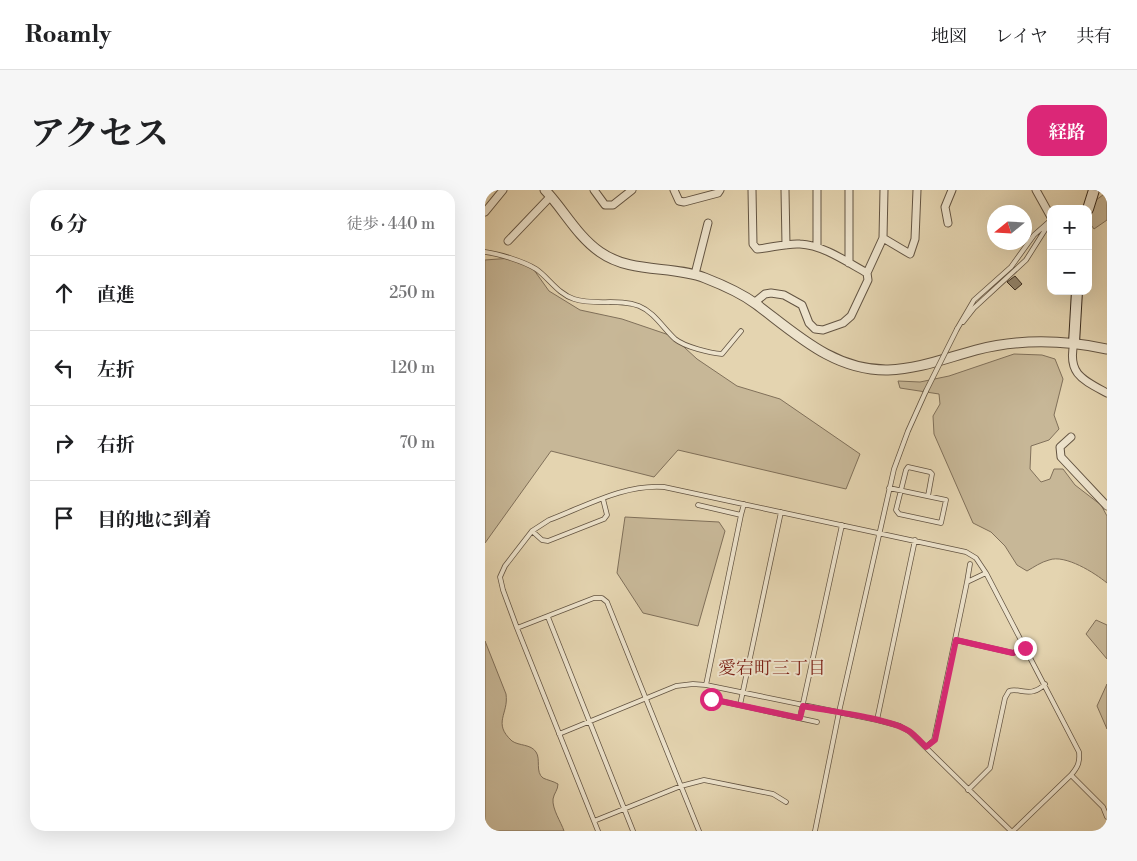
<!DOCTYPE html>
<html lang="ja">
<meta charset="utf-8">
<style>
:root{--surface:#fff;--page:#f6f6f6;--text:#202124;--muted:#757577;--line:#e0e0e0;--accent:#db2777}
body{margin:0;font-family:"Libre Bodoni","Noto Serif JP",serif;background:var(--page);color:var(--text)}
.controls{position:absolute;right:15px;top:15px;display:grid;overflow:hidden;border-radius:10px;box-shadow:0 5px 20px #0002}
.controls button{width:45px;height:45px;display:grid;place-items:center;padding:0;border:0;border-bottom:1px solid var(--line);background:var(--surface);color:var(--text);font:25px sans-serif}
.compass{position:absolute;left:502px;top:15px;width:45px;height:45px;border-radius:50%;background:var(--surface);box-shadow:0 5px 20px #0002;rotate:252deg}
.stop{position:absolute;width:15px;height:15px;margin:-11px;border:4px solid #db2777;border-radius:50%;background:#fff}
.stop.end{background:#db2777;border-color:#fff;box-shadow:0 1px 5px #0008}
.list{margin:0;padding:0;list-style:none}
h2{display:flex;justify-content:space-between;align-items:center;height:65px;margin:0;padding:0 20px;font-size:21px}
h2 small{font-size:16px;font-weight:400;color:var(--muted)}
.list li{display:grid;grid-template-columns:32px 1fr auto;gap:15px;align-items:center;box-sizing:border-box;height:75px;padding:0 20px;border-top:1px solid var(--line)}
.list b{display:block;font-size:19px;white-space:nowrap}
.list em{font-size:16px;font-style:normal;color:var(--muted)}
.icon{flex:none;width:28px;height:28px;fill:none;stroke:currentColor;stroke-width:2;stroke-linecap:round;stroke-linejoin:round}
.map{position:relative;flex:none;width:622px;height:641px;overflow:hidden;border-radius:15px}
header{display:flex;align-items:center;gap:30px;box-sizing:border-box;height:70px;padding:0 25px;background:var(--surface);border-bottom:1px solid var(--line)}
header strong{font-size:24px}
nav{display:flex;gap:28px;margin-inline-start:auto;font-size:18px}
.intro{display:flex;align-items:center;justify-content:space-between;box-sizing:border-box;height:120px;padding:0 30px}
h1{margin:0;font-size:35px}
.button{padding:12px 22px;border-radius:15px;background:var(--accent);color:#fff;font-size:18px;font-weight:700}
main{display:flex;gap:30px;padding:0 30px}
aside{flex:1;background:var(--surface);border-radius:15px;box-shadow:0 5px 20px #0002}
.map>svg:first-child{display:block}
.green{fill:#c7b797;stroke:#80705a}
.building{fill:#918269;stroke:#382a1d}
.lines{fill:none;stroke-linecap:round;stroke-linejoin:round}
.service-casing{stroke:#635442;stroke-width:5.5}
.minor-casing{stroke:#635442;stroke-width:9}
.tertiary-casing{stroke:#635442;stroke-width:11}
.secondary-casing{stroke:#382a1d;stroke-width:12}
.service{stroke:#ede3cc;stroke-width:4}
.minor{stroke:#ede3cc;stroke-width:7}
.tertiary{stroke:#ede3cc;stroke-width:9}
.secondary{stroke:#ede3cc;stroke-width:10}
.service-bridge-casing{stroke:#635442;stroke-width:5.5;stroke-linecap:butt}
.service-bridge{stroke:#ede3cc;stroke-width:4}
.route{stroke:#db2777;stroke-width:6}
.labels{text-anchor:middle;stroke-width:4;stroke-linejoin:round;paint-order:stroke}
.neighbourhood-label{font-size:18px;fill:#7a1f14;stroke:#ede3cc}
</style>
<header>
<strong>Roamly</strong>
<nav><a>地図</a><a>レイヤ</a><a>共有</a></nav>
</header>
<div class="intro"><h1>アクセス</h1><a class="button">経路</a></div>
<main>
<aside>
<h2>6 分<small>徒歩 · 440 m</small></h2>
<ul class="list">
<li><svg class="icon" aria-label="ahead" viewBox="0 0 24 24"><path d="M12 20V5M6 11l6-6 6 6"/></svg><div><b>直進</b></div><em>250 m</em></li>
<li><svg class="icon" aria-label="left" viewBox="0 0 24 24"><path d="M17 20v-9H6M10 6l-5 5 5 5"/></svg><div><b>左折</b></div><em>120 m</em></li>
<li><svg class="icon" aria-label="right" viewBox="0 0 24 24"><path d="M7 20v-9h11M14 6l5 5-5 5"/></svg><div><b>右折</b></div><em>70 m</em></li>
<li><svg class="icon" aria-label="arrive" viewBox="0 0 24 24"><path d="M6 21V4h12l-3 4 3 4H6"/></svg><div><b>目的地に到着</b></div></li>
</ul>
</aside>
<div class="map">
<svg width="622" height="641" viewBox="0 0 622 641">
<rect width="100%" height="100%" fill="#e4d4b0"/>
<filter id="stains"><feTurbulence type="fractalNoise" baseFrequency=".004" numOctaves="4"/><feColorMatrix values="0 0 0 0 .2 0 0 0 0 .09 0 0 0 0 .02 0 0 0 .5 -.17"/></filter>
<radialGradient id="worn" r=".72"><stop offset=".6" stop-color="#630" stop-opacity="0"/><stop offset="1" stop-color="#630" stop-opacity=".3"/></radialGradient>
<path class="green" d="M622,2V30L609,39L604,32L611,10Z
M27,68L49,80L64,101L95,120L137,129L187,146L212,169L252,196L295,209L375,264L361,299L193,260L169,287L66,261L0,353V70Z
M529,164L557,165L570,169L578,189L569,225L574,239L564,250L546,256L545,279L556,292L565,289L569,279H578L590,295L616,315L622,326V393C610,383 580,364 564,370C556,372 549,377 542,381L532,375L520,356L506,342L488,333L449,244L448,226L455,214L454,204L415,198L413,191L435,192L464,186Z
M140,327L234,332L240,341L213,436L158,423L132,383Z
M611,430L622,435V469L601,444Z
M0,451L21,504C24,524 7,533 27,551C34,556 46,554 51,562C56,569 50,582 58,588C62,590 68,591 73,594C73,600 69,603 68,609C67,619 76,632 79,641H0Z
M622,494V539L612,516Z"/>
<path class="building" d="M530,86L537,94L530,100L522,92Z"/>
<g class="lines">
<g class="service-casing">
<path id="service" d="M0,62C14,64 38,71 51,79C63,87 73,104 89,109C110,116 133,108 154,116C169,122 178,138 190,149C200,157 225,163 237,164L256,141
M478,132L489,118L541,70L565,32
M472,139L489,110L526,77L549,45L566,30
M404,298L461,310L456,333L414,324L411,320L421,280L423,277L445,282L447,284L443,306
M213,315L256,325
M47,341L57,350L63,351L119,329L122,325L118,309
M482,392L485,374
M63,427L148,641
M32,438L109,408H117L122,412L214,641
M471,450L528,463L540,458
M221,495L256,325L259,314
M226,509L332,532
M255,515L296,322
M315,527L357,335
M392,530L430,350
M74,544L191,496L208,494L221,495L392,530L415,536L425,542L526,641
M441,557L449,550L482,392L501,383
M586,585L618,617L622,627
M483,600L505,578L520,508L524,501C532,498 540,504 549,501C553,500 557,497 560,494
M109,631L196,596L219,590L288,604L301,612
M113,641L32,438L18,400L15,387L20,376L47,341L64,330C101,316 139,294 179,297L481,362L491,368L501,383L594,562C595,572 593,577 586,585L528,641
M330,641L354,522L409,279L423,241L441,201
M621,641L622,640"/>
</g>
<g class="minor-casing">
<path id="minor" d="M109,0L120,15H128L147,0
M189,0L194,11L199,12L233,3L235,0
M267,0L268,54L272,59C286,58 301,53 315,54C338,55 362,72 382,83
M300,0L301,55
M332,0V57
M551,0L566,27
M0,22L18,0
M463,33L460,17L467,0
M398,48L425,64L430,49L432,0
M23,51L66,6
M364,73V0
M210,84L223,33
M269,113L280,104L286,103L299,105L317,115L324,133L330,139L338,140L358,133L366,126L383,90L382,83L398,48L399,0
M589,153C582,184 598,190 622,203
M586,247L575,257L576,267L622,316"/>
</g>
<g class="tertiary-casing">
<path id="tertiary" d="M60,0C79,20 92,46 115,62C146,84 187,75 220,88C238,95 256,103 271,114C311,144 349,181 403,180C434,179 461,168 491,160C533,149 579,150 622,159"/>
</g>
<g class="secondary-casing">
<path id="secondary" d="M603,19L609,0
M589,153L592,101"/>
</g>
<use href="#service" class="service"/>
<use href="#minor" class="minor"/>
<use href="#tertiary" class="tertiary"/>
<use href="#secondary" class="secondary"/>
<g class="service-bridge-casing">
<path id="service-bridge" d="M441,201L472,139"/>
</g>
<use href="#service-bridge" class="service-bridge"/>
</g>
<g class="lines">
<path class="route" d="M226,509L315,528L318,516C344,521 403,528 424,541C430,545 436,552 441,557L450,550L471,450L528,463L540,458"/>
</g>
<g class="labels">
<g class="neighbourhood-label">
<text x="287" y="484">愛宕町三丁目</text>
</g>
</g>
<rect width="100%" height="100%" filter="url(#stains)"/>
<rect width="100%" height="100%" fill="url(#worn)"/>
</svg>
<div class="controls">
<button>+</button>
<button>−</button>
</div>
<svg class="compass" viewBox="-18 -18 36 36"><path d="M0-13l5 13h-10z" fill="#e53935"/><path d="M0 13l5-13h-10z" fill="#757577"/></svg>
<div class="stop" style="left:226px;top:509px"></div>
<div class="stop end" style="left:540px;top:458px"></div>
</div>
</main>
